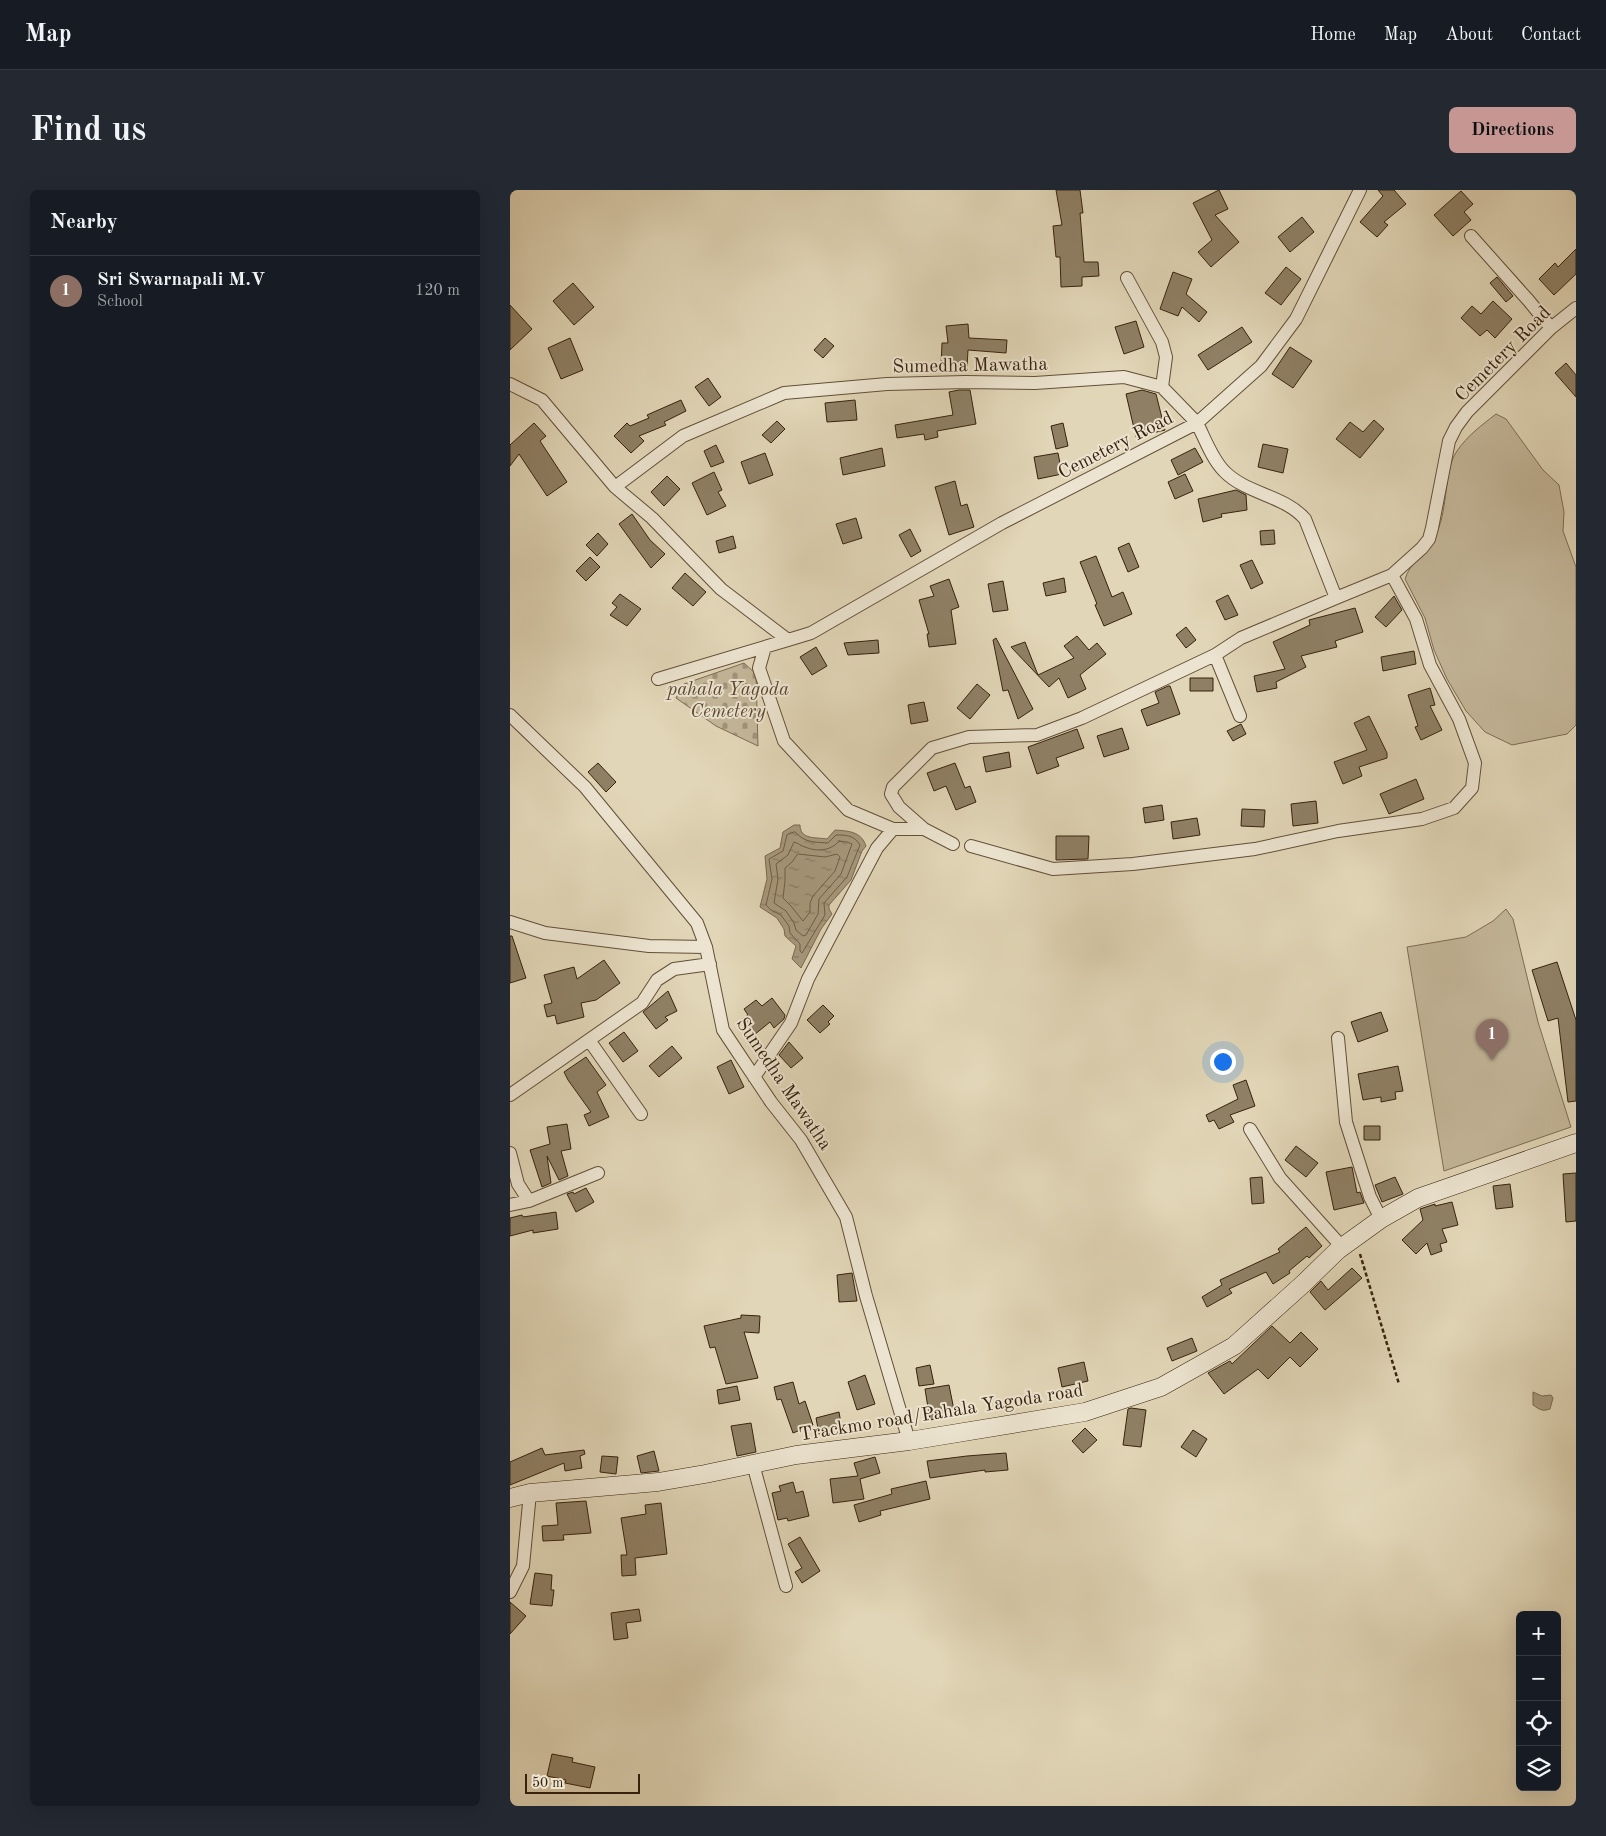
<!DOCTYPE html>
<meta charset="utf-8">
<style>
:root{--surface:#171b24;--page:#242831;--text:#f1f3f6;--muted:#9ea1a6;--line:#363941;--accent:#c59692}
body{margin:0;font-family:"Old Standard TT",serif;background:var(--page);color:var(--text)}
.controls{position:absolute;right:15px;bottom:15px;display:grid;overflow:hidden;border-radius:8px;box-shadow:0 5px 20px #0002}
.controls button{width:45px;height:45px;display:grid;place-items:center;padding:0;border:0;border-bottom:1px solid var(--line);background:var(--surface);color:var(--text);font:25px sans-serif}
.scale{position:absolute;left:15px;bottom:12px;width:115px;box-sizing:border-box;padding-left:5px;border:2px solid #37220d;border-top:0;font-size:14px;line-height:18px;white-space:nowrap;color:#37220d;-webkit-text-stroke:4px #ece4d0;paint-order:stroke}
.you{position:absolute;left:712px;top:871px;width:18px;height:18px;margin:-12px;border:4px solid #fff;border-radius:50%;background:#1a73e8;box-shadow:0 0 0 8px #1a73e833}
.badge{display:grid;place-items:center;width:32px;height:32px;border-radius:50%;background:var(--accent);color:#fff;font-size:16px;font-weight:700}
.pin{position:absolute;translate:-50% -41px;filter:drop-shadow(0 1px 2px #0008)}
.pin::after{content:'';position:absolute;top:26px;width:18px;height:15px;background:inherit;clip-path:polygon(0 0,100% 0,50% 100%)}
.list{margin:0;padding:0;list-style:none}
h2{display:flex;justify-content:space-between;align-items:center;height:65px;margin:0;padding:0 20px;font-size:21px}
h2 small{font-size:16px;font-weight:400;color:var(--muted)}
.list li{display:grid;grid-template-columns:32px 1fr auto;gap:15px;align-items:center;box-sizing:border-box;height:70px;padding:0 20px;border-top:1px solid var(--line)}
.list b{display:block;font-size:19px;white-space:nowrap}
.list p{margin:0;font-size:16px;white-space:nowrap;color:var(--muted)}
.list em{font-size:16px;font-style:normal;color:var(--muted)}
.icon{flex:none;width:28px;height:28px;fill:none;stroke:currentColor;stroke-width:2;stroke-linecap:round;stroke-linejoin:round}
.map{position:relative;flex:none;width:1066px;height:1616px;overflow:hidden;border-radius:8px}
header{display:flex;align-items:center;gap:30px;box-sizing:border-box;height:70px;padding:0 25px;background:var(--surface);border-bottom:1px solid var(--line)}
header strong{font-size:24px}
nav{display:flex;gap:28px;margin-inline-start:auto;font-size:18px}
.intro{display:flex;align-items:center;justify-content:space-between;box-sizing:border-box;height:120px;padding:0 30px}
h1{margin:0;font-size:35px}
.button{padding:12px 22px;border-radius:8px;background:var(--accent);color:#111;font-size:18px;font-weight:700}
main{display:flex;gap:30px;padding:0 30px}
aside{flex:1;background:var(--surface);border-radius:8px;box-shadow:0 5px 20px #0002}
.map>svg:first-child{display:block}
.cemetery{fill:url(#cemetery-stones);stroke:#7e6c54}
.park{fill:#c4b79a;stroke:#7e6c54}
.water{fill:url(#water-ripples);stroke:#7a6950}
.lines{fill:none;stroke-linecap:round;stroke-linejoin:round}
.shore{stroke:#6f5e45;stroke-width:1}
.building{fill:#8f8065;stroke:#37220d}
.street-casing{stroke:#624f38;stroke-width:14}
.secondary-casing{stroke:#37220d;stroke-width:19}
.path{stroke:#37220d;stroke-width:2.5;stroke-dasharray:4 2.5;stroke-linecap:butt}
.street{stroke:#ece4d0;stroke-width:12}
.secondary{stroke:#ece4d0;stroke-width:18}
.labels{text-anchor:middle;stroke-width:4;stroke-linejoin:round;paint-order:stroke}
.street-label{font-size:19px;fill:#37220d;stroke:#ece4d0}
.park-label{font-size:19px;font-style:italic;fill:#5a4730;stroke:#ece4d0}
</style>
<header>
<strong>Map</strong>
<nav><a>Home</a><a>Map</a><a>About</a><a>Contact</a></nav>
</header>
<div class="intro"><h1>Find us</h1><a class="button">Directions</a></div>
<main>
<aside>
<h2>Nearby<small></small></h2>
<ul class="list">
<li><span class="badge" style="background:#8d6e63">1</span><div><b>Sri Swarnapali M.V</b><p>School</p></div><em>120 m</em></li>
</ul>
</aside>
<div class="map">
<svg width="1066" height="1616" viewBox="0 0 1066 1616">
<defs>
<pattern id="cemetery-stones" width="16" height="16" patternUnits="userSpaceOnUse" patternTransform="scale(1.25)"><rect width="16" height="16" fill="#c4b79a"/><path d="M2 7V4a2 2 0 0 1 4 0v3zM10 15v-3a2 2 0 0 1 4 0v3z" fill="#a0947c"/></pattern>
<pattern id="water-ripples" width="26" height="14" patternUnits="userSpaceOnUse" patternTransform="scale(1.25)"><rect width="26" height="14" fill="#a7997d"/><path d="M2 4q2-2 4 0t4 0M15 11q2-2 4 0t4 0" fill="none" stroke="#897c65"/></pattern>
</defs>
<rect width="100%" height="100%" fill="#e1d6b7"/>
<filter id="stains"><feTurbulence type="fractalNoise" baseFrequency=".004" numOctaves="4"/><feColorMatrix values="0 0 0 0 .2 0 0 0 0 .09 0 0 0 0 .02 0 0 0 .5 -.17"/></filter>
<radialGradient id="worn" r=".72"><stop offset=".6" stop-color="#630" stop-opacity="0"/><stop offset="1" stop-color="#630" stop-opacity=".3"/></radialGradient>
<path class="cemetery" d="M234,473L246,484L248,556L206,536L166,508L174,494Z"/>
<path class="park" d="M986,224L996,229L1033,280L1049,295L1054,322L1053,341L1066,377V535L1057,544L1002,555L975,542L956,521L937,489L924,460L915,428L895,389C900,372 919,360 927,342C938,319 934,279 947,261C957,246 972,235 986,224Z
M996,719L1003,729L1028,832L1061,937L934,981L897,757L956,747L983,731Z"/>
<path class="water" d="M284,635H290C290,650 306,647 317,649L325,640C338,641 351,641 356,656L352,661L341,690L319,715V719L322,724L311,739L291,778L282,769L286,756L275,746L274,739L267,728L250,717L257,689L255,666L270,658L273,642Z
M1023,1202L1032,1206L1041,1205L1043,1208L1040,1219C1032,1222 1029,1219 1023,1215Z"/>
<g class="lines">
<path class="shore" d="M285,642C295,653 304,652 318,653L326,645C336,645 344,645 350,655L337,687L314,713L315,725L292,763L290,761V754L280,743L279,736L271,725L261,720L256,715L262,689L259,669L273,661L277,645Z
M329,651L337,652L342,654L331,684L309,709L308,724L296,745L293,746L286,740L284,733L276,721L264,713L268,689L266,674L278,665L284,652C288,653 291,656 295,657C307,662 321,661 329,651Z
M288,664L315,667L327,664L330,667L325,681L303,706L300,713V722L293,731L281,716L273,708L275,691V678L282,672Z"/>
</g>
<path class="building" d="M546,0H570L573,23H570L574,72H588L589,86L572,87V96L551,97L550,67H546L543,36L552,35Z
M709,0L718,19L705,25L729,52L701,77L688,62L702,50L683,13Z
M868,0H884L896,14L874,32L878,35L867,47L850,32L873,6Z
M951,1L963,14L954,22L961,30L943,46L924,25Z
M792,27L804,42L780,62L768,47Z
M1066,59V84L1044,105L1029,89L1045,73L1048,77Z
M776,77L791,89L771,115L755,103Z
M663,82L682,89L676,104L697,122L689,132L672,117L668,126L650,119Z
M987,87L1003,106L996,112L980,93Z
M63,93L84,117L64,135L43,111Z
M983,111L1002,129L985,148L977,140L970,146L951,128L962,116L971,124Z
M0,115L22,139L0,160Z
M626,131L634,157L614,164L605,137Z
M458,134L459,148L497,150L496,163L458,160L457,178L431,176L432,153H438L436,136Z
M732,137L742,152L698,180L688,165Z
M60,148L73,180L51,189L38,158Z
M315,148L324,156L313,168L304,160Z
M780,157L802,171L783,198L762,184Z
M1056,173L1066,185V207L1045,183Z
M198,188L211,207L199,216L185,197Z
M449,200H460L466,234L427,241L428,247L415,250L414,244L387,248L385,235L443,225L439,202Z
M632,200L646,204L655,240L626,247L616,204Z
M171,210L176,221L154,232L156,235L129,246L134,251L121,263L104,246L117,233L120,236L139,228L137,225Z
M345,210L347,230L317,232L315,213Z
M864,230L874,239L850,268L826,249L840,232L853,242Z
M267,231L275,239L261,253L252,245Z
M24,233L36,246L30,251L57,292L37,306L9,264L0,276V255Z
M553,233L558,256L546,259L541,236Z
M753,254L778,259L773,283L748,277Z
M206,255L214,272L201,277L194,261Z
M372,258L375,276L333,285L330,268Z
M685,258L693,272L668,285L661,270Z
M255,263L263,285L239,294L231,272Z
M548,263L552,284L528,289L524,267Z
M204,282L212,300L208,302L216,316L197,325L182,293Z
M675,284L683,301L665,309L658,292Z
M157,286L170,299L154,316L141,302Z
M445,291L451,316L457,314L464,337L439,345L425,297Z
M726,300L736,305L737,320L711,324L712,327L693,332L688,309Z
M122,324L140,350L155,364L141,378L109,334Z
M346,328L352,348L333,354L326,334Z
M400,339L411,361L401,367L389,345Z
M764,340L765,354L751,355L750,341Z
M88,343L98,354L87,366L76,355Z
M223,346L226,358L209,363L206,351Z
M619,353L629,377L618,382L608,358Z
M586,366L602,407L613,402L622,424L594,436L585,415L587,414L570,372Z
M80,367L90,377L76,391L66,381Z
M742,370L753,393L741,399L730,375Z
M175,383L196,402L183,416L162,398Z
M554,388L556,402L536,406L533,393Z
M439,389L449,417L441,420L446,454L419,457L417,444H419L409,410L424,406L420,396Z
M493,391L498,420L483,422L478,394Z
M110,404L131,419L117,436L100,425L107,417L102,413Z
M718,405L728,425L715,430L706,411Z
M884,406L892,420L876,437L865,427Z
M845,418L853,442L825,451L827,457L791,466L796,477L766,492L767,498L747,502L744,486L775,479L763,452L800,435L799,430Z
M676,437L686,450L676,458L666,445Z
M567,446L579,460L587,453L596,464L570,485L576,499L558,508L549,488L539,497L501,457L515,452L528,485L564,468L554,456Z
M486,448L523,519L508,529L498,500L493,501L483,450Z
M368,450L369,463L338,465L334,453Z
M306,457L317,476L302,485L290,467Z
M904,461L906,474L873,481L871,467Z
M680,488H703V501H680Z
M467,494L480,505L460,529L447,518Z
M658,496H660L670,524L637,536L631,520L649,513L645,502Z
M920,498L925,515L920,516L932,540L911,550L905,537L908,536L898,505Z
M414,512L418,531L401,534L398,515Z
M859,526L877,563V568L849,577L852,586L833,594L824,572L857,560L844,533Z
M731,534L736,544L723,551L717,541Z
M612,538L619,559L594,567L587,546Z
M567,539L574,558L546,568L549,576L527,584L518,557Z
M499,562L501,577L476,582L473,567Z
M88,573L106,592L96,602L78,582Z
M445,573L455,598L460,596L466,612L446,620L436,596L424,601L417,583Z
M906,589L914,609L879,624L870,604Z
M806,611L808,633L783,636L781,614Z
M652,615L654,630L635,633L633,618Z
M732,619L755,620L754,637L731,636Z
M687,628L690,645L663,649L661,632Z
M546,646H579L578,669L546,670Z
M0,746H2L16,788L0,793Z
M94,770L110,793L86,810L71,813L74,827L47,834L45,825L37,827L34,815L42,813L34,785L64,777L67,789Z
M1047,772L1066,830V911L1058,912L1048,828L1038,831L1022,780Z
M158,801L167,821L155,827L158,830L146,839L133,822Z
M262,808L275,825L274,829L264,838L260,832L244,845L232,829L238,825L234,819L246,810L252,816Z
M313,815L324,826L318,832L320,834L310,843L297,830Z
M871,822L878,841L848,852L841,832Z
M114,842L128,861L113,872L99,853Z
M279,852L293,868L281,878L269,865Z
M162,856L172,868L149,887L139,876Z
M76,867L96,895L87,902L99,927L79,936L74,925L81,922L58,890L54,882Z
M221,870L234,897L219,904L207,877Z
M888,876L893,901L885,902L886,909L871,912V907L853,910L848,884Z
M736,890L745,916L720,925L724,932L709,939L704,930L699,932L696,925L728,909L723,895Z
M57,934L61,959L51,961L58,986L49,990L37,966L41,993L32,997L20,960L40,954L37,937Z
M854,936H870V950H854Z
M786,956L808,973L796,987L775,970Z
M842,977L847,1003L850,1002L854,1013L824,1020L816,982Z
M1066,983V1031L1056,1032L1053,984Z
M752,987L754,1013L742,1014L740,988Z
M885,987L893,1004L872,1012L865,995Z
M1000,994L1003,1017L986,1019L983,996Z
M76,998L84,1012L66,1022L57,1004L63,1002L64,1004Z
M942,1012L948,1035L932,1039L937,1052L930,1054L932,1061L921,1065L917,1053L906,1064L892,1050L913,1030L910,1019L925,1014V1016Z
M46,1022L48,1039L23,1043V1040L0,1046V1028L12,1025L13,1027Z
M796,1037L812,1056L799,1068L797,1066L779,1081L780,1083L763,1094L756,1082L719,1099L722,1103L697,1117L692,1107L712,1095L710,1090L770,1062L768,1059Z
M842,1078L852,1088L815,1120L800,1102L811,1091L818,1100Z
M342,1083L347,1111L329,1112L327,1085Z
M231,1125L250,1126L249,1143L234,1142L248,1188L216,1194L205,1157L200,1158L194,1136L231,1128Z
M762,1136L780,1153L791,1142L808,1159L790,1177L780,1167L758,1189L748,1179L714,1204L698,1183L720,1171L722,1174Z
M682,1148L687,1161L662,1171L657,1158Z
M574,1172L578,1191L552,1197L548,1178Z
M420,1175L424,1194L409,1196L406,1178Z
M355,1185L365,1214L347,1220L338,1192Z
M283,1192L289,1214L295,1211L303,1235L283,1243L271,1209L267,1210L264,1197Z
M439,1195L445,1225L420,1230L415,1199Z
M227,1196L230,1210L209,1214L207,1200Z
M621,1218L636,1220L631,1257L613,1255L618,1219Z
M329,1222L332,1239L309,1244L306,1228Z
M241,1233L246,1262L227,1266L221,1236Z
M575,1238L587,1250L573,1263L562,1251Z
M683,1240L697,1249L686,1267L671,1257Z
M32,1258L35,1265L74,1260L75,1264L70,1266L72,1278L55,1281L54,1273L0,1295V1272Z
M144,1261L149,1281L131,1283L127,1266Z
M496,1263L498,1280L475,1282V1280L420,1288L417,1271L457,1266Z
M92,1266L108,1267L106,1284L90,1282Z
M365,1267L370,1283L350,1289L354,1309L323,1313L320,1289L348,1286L344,1273Z
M416,1291L420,1309L370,1321L371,1325L349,1332L344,1315L382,1304L381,1299Z
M283,1292L286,1303L293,1301L299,1326L278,1331L277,1328L268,1330L262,1303L271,1301L269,1296Z
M76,1311L81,1343L53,1345L54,1350L33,1351L32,1336L48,1335L46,1313Z
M151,1313L157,1364L125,1368L126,1385L112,1386L111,1365H117L111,1328L136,1324L135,1315Z
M290,1347L310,1381L292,1393L285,1382L292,1378L278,1354Z
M25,1383L42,1385L41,1400H44L42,1416L20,1414Z
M0,1412L16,1426L0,1444Z
M129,1419L131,1431L116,1433L118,1448L104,1450L101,1423Z
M42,1564L63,1568L62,1572L85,1577L80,1598L55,1593L56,1590L37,1586Z"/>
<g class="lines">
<g class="street-casing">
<path id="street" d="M961,46L1019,111L1041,138
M617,88L652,152L656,167L652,197
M0,194L32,210L105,297L173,246L274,203L377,194L455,192L525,193L614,187L652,197L687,233L751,176L786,129L850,0
M105,297L142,328L211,399L278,450L301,443L492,333L687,233C695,249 702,269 714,281C736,304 774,305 795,329L826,408L882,385L912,358L919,349L922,338L939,251L946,237L957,222L1041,138L1066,118
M255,457L249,478L274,551L338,620L383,639H414L443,654
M705,465L730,526
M148,489L278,450
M0,525L75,597L187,733L196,757L213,840L261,912L291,950L336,1027L356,1106L399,1251
M414,639L389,617L381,604L383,597L422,558L459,547L527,545L572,528L705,465L731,448L826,408
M461,656L543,679L623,674L745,659L828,641L912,629L944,618L962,598L965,573L949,529L920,475L906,429L882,385
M0,732L35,743L139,756L196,757
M828,848L836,932L860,1007L871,1029
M79,850L131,924
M244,887L281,833L298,789L367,658L383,639
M0,905L132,813L147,790L164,779L200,774
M740,939L770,988L832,1057
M0,963L8,994L19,1011
M0,1015L19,1011L88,983
M243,1274L276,1396
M0,1402L13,1376L20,1303"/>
</g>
<g class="secondary-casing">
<path id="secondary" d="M0,1308L20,1303L148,1292L195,1284L286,1265L399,1251L575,1222L651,1197L724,1156L793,1094L828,1060L871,1029L908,1008L1066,953"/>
</g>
<path class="path" d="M850,1064L889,1194"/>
<use href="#street" class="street"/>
<use href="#secondary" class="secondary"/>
</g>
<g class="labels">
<g class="street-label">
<text transform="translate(992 163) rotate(-45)" y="7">Cemetery Road</text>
<text transform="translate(460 174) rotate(-1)" y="7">Sumedha Mawatha</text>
<text transform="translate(605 254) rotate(-27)" y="7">Cemetery Road</text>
<text transform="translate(275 893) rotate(56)" y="7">Sumedha Mawatha</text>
<text transform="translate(431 1221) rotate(-9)" y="7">Trackmo road/Pahala Yagoda road</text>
</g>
<g class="park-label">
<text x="218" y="505">pahala Yagoda<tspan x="218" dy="22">Cemetery</tspan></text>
</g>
</g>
<rect width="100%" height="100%" filter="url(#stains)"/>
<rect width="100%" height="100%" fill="url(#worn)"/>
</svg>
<div class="controls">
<button>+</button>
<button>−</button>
<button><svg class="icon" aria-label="locate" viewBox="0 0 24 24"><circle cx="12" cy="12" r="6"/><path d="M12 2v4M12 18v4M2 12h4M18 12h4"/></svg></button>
<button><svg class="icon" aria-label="layers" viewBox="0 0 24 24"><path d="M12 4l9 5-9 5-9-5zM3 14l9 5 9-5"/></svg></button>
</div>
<div class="scale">50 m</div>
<div class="you"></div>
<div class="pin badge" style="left:982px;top:870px;background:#8d6e63">1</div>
</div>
</main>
